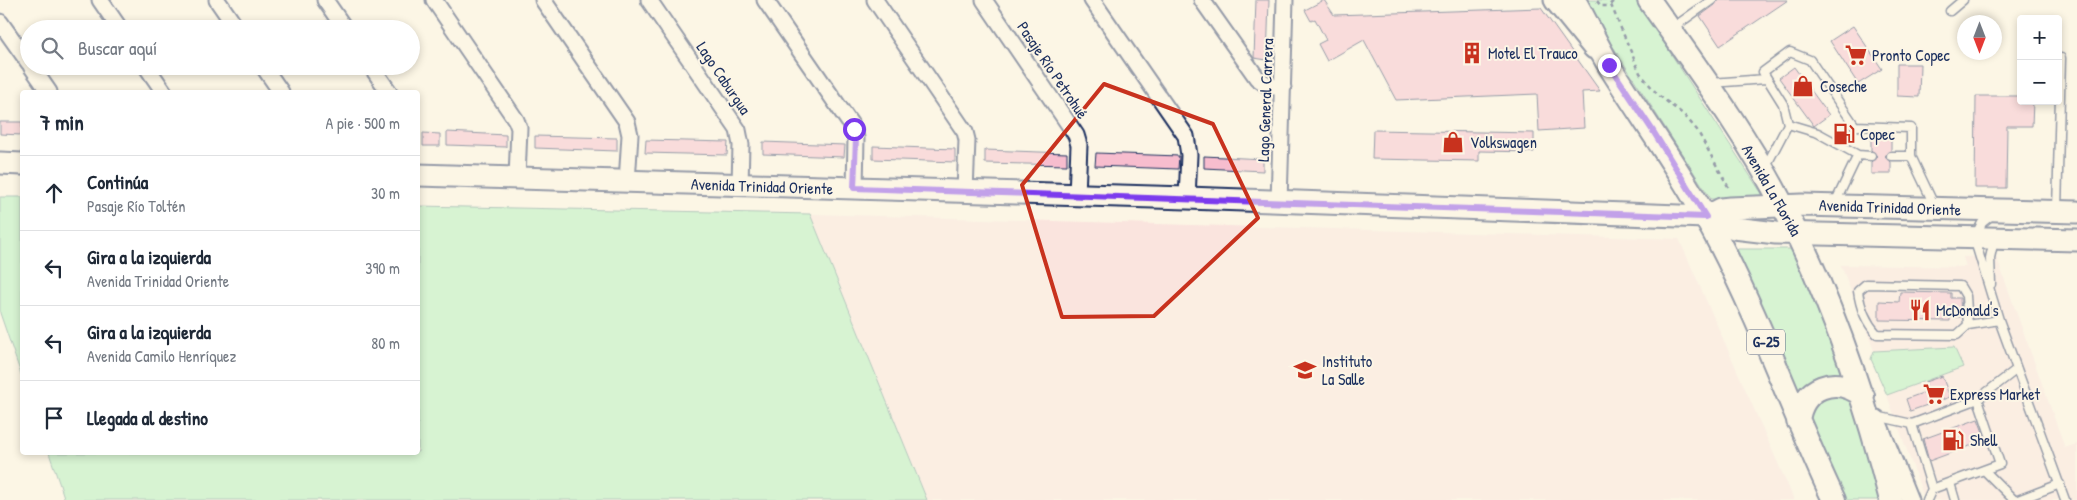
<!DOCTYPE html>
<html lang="es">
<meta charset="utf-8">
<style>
:root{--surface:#fff;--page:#f2f2f3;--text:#1f2937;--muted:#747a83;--line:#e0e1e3}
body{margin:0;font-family:"Patrick Hand",sans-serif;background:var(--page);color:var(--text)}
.controls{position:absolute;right:15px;top:15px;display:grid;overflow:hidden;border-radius:5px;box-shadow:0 2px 8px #0003}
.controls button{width:45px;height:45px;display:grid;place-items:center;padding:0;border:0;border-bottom:1px solid var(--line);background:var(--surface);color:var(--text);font:25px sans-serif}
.compass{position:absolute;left:1957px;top:15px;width:45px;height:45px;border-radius:50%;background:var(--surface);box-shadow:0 2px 8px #0003;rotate:180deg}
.stop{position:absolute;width:15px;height:15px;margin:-11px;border:4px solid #7c3aed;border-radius:50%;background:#fff}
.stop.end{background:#7c3aed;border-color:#fff;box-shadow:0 1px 5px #0008}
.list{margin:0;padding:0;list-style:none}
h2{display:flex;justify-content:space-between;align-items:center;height:65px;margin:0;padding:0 20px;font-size:21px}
h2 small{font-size:16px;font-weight:400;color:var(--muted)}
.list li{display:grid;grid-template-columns:32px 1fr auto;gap:15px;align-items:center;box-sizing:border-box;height:75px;padding:0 20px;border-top:1px solid var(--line)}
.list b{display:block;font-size:19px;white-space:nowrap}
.list p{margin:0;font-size:16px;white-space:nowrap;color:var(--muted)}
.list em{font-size:16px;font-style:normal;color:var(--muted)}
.icon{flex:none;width:28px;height:28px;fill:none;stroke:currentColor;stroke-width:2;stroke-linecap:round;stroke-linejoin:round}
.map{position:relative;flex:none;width:2077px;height:500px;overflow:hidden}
.search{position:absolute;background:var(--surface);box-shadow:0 2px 8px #0003;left:20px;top:20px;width:400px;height:55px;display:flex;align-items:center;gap:12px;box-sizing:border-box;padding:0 18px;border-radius:28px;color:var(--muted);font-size:19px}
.panel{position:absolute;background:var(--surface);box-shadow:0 2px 8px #0003;left:20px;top:90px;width:400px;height:365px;border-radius:5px}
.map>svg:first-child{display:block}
.built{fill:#fae4de}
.green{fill:#aaf0bb;stroke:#62908c}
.building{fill:#f7bdce;stroke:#1b2f5e}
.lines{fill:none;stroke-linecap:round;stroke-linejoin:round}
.lane-casing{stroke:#1b2f5e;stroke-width:11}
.street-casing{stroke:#1b2f5e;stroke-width:19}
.secondary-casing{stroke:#1b2f5e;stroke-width:25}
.primary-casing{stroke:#1b2f5e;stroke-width:26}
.path{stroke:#1b2f5e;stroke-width:2.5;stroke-dasharray:4 4;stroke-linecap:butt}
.lane{stroke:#fcf5e5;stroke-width:8}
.street{stroke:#fcf5e5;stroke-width:15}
.secondary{stroke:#fcf5e5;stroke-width:21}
.primary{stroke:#fcf5e5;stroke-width:22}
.route{stroke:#7c3aed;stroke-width:6}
.marked{fill:none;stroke:#c8321e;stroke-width:4;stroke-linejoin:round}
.labels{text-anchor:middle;stroke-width:4;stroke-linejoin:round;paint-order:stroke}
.shield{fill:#fcf5e5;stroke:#5e6a86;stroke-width:1}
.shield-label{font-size:15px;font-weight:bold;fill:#1b2f5e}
.poi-label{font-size:16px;fill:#1b2f5e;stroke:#fcf5e5;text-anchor:start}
.street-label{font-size:16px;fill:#1b2f5e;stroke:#fcf5e5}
</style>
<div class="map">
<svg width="2077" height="500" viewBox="0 0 2077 500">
<rect width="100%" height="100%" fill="#fcf5e5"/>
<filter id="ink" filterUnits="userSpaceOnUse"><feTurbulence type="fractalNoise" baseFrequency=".02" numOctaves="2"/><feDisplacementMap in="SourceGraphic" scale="10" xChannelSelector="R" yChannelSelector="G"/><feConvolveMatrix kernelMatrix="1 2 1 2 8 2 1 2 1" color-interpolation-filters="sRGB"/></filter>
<g filter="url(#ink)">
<path class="built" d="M810,214L1679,239L1794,500H927Z
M1996,256L2065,448L2077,444V500H1925L1887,395L1871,359L1874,350L1841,265L1966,267L1963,257Z"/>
<path class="green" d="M1583,0H1636L1764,197L1711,199Z
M0,197H22V377L0,313Z
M418,206L810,214L927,500H65L49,453L418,452Z
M1737,249H1792L1852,396L1882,500H1846Z
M1954,347L1963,367L1887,395L1871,359L1874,351Z"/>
<path class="building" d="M1256,0H1269L1267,60L1254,58Z
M1324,0L1334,15L1541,8L1600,91L1582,92L1584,128L1539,131L1537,94L1396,100L1364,40L1327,61L1318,44L1326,40L1315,19L1311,21L1305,10Z
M1718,0H1788L1720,46L1700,16L1715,5Z
M1853,26L1882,69L1858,84L1830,41Z
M1897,64H1920L1919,97L1897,96Z
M1794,67L1829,115L1814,126L1779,78Z
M1976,96H2021V101H2033L2032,126H2007L2006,188H1975Z
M0,122H22V135L0,134Z
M1373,130L1534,133V152L1479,151V161L1372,159Z
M447,132L506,135V147L447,145Z
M423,133L440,134V146H423Z
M1871,133H1891V150L1885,156L1891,162V174H1871V162L1877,156L1871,150Z
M535,136L617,138V151L535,148Z
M646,140L728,142L727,155L645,153Z
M763,142L845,145L844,157L763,154Z
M873,146L955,149V162L873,159Z
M985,150L1067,153V165L985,163Z
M1096,153L1179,156L1178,169L1095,166Z
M1204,156L1263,159V171L1204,168Z
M1900,292L1951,293V298H1960L1961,317H1950V321L1879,320V301L1899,302Z
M1942,376L1950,397L1910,411L1906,399L1928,391L1925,382Z
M1978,419L1986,440L1929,461L1923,439Z"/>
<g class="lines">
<g class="lane-casing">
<path id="lane" d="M1950,11L1963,0
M1671,29L1712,0
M1711,83L1766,79
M1871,156L1858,155L1818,133L1788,124L1783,104L1763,72L1790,52L1810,60L1855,126L1911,128V156H1891
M1911,156L1935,207
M1765,168L1788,124
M1835,203L1858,155
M2057,210L2061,58
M1992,215L1982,223L1974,238L1999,320L2065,500
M1866,284L1960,286L1966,296L1968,325L1957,335L1877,334C1866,322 1860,307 1858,291Z
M1991,284L1990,258L1994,240
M1968,325L1999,320
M1978,399L2017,369
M1876,416L1912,424L1978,399L2000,464L1932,489
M1912,424L1932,489L1927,500
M1984,470L2014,500
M1950,483L1955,500
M2018,500L2060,484"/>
</g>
<g class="street-casing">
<path id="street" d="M100,0L120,29
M217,0L237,29
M325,0L345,29
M434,0L516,120L519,128L517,178
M543,0L627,122L630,135L627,182
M649,0L738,130L741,145L740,185
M765,0L854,129L856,138L855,188
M875,0L965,132L967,140L965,192
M984,0L1076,135L1079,145L1077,195
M1092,0L1186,136L1189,155L1187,198
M1202,0L1257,78L1269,86L1283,88
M0,22L29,63
M31,66L49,92
M146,66L164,92
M263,66L281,92
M371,66L389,92
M1279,202L1285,0
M1877,418L1910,500"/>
</g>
<g class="secondary-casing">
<path id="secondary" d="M1555,0L1594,48
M0,163L22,164
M418,175L1187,198L1706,217L1734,228L1776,233L2077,240
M1706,217L1721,209L1730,208L1802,205L2077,212"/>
</g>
<g class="primary-casing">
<path id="primary" d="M1574,0C1587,22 1597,46 1610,67C1647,126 1688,182 1720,244C1763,327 1794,416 1834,500
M1649,0C1696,67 1746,134 1783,206C1832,300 1865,398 1891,500
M1798,421C1802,387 1836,374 1863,396"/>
</g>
<path class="path" d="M1597,1L1601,6H1608L1615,0
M1611,5L1640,73L1657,94L1684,115L1697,130L1730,190"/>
<use href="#lane" class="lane"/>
<use href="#street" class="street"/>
<use href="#secondary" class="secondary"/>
<use href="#primary" class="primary"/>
</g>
</g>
<g class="lines" filter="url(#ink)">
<path class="route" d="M854,129L856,138L854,188L1706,217L1653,131L1609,65"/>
</g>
<path d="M0 0H2077V500H0ZM1104,84L1213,124L1258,218L1154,316L1062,317L1022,185Z" fill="#fcf5e5" fill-opacity=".55" fill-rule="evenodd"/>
<path class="marked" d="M1104,84L1213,124L1258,218L1154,316L1062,317L1022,185Z"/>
<defs>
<g id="building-bare" transform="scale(1.725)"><path d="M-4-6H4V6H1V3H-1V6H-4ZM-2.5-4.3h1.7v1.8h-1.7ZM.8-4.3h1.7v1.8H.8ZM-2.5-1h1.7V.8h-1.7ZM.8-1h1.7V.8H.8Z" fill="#c8321e" stroke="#fcf5e5" stroke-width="2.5" paint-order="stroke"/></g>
<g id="supermarket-bare" transform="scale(1.725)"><path d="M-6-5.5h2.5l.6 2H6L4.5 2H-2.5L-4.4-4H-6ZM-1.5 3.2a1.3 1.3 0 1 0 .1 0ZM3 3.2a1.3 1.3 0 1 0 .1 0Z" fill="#c8321e" stroke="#fcf5e5" stroke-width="2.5" paint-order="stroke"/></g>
<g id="shop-bare" transform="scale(1.725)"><path d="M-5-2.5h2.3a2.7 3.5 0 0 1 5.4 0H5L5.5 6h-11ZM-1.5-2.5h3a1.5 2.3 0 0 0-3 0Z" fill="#c8321e" stroke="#fcf5e5" stroke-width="2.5" paint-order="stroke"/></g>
<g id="fuel-bare" transform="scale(1.725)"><path d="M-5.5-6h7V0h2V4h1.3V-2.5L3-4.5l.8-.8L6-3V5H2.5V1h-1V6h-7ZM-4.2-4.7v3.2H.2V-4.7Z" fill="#c8321e" stroke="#fcf5e5" stroke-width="2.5" paint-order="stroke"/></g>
<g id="restaurant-bare" transform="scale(1.725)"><path d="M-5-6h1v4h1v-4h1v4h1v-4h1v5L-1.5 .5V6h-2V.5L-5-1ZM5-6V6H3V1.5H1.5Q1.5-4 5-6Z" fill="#c8321e" stroke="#fcf5e5" stroke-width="2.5" paint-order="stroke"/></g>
<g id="school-bare" transform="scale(1.725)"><path d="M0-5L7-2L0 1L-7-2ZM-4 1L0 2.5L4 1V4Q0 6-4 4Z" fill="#c8321e" stroke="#fcf5e5" stroke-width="2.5" paint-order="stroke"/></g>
</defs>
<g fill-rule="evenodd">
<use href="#building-bare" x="1472" y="53"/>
<use href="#supermarket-bare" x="1856" y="55"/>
<use href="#shop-bare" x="1803" y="86"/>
<use href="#fuel-bare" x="1844" y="134"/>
<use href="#shop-bare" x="1453" y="142"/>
<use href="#restaurant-bare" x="1920" y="310"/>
<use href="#school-bare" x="1305" y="370"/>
<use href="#supermarket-bare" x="1934" y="394"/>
<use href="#fuel-bare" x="1953" y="440"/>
</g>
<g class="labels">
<rect class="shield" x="1747" y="329.5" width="38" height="25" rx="4"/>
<g class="shield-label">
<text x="1766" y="347">G-25</text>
</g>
<g class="poi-label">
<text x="1488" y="59">Motel El Trauco</text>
<text x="1872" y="61">Pronto Copec</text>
<text x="1820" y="92">Coseche</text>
<text x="1860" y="140">Copec</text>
<text x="1470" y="148">Volkswagen</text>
<text x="1936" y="316">McDonald's</text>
<text x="1322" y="367">Instituto<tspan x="1322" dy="18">La Salle</tspan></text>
<text x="1950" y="400">Express Market</text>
<text x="1970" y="446">Shell</text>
</g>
<g class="street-label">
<text transform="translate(1053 70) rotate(56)" y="6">Pasaje Río Petrohué</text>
<text transform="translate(724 78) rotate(56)" y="6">Lago Caburgua</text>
<text transform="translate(1265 100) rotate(-88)" y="6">Lago General Carrera</text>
<text transform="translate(762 186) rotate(2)" y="6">Avenida Trinidad Oriente</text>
<text transform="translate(1772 190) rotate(60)" y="6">Avenida La Florida</text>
<text transform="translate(1890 207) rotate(2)" y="6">Avenida Trinidad Oriente</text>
</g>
</g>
</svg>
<div class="controls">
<button>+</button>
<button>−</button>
</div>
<svg class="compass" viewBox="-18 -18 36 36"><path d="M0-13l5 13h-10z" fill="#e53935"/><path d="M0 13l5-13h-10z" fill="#747a83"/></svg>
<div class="stop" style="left:854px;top:129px"></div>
<div class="stop end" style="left:1609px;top:65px"></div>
<div class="search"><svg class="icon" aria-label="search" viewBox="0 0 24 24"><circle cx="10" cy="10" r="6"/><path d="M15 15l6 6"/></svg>Buscar aquí</div>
<section class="panel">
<h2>7 min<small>A pie · 500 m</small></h2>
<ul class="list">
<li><svg class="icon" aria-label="ahead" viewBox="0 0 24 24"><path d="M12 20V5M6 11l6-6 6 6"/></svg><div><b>Continúa</b><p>Pasaje Río Toltén</p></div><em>30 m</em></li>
<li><svg class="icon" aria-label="left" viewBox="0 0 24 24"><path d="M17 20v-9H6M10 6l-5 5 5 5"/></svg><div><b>Gira a la izquierda</b><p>Avenida Trinidad Oriente</p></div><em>390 m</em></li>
<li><svg class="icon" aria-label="left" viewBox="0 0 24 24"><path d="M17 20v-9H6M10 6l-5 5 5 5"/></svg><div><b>Gira a la izquierda</b><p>Avenida Camilo Henríquez</p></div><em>80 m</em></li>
<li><svg class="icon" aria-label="arrive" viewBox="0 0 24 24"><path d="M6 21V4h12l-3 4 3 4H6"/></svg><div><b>Llegada al destino</b></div></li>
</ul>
</section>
</div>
